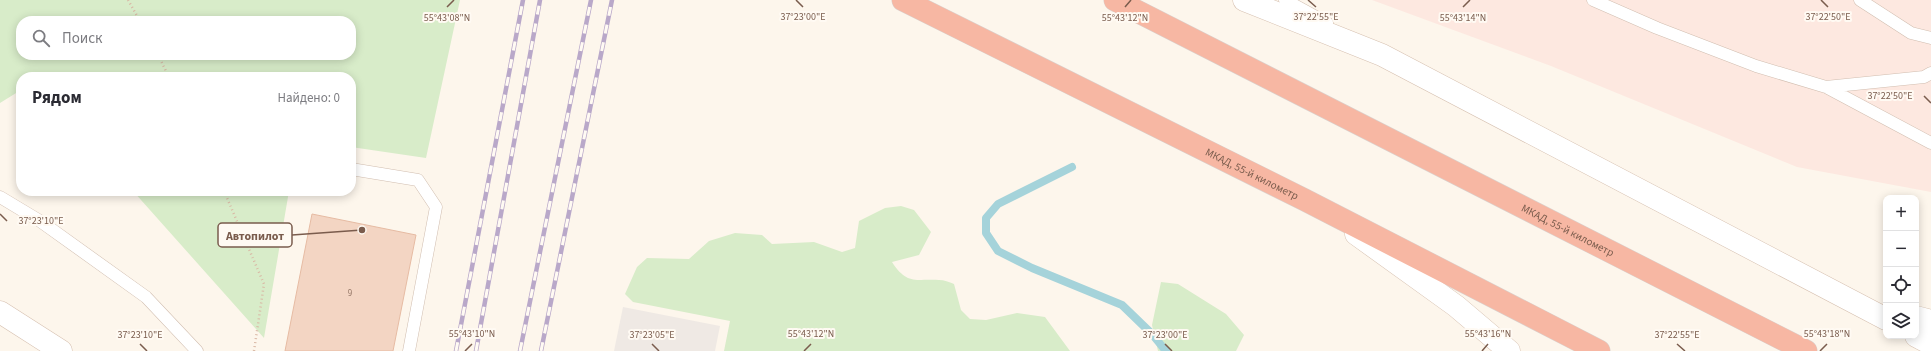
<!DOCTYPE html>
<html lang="ru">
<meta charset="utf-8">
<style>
:root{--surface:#fff;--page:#f7f7f7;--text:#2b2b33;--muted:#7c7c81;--line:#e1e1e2}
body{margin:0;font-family:"Source Sans 3",sans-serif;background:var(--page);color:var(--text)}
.controls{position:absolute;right:12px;bottom:12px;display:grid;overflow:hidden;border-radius:8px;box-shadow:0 2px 10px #0003}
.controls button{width:36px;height:36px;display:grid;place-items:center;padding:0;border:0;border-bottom:1px solid var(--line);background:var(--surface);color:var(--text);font:20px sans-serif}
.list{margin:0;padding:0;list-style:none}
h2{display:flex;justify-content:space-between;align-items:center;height:52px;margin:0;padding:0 16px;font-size:17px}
h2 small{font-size:13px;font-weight:400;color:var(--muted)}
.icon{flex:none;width:22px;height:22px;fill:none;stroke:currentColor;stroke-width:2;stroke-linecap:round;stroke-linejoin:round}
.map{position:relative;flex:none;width:1931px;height:351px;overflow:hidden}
.search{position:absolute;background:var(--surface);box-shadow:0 2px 10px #0003;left:16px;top:16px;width:340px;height:44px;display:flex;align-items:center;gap:10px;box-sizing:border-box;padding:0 14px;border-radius:16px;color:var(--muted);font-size:15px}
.panel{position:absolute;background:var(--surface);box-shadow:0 2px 10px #0003;left:16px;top:72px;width:340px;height:124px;border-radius:16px}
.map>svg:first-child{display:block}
.commercial{fill:#fde8e0}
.industrial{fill:#efe9e4}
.green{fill:#d8ecc9;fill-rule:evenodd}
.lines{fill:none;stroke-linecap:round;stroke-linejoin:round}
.stream{stroke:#a5d3da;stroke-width:8}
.building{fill:#f3d5c3;stroke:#e6bba3}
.lane-casing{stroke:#d1beb0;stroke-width:13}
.secondary-casing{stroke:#d6c0b0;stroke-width:23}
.highway-casing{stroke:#dad1cd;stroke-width:23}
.path{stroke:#d9b8a5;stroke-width:2.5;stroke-dasharray:1 3;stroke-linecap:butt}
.lane{stroke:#fff;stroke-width:12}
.secondary{stroke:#fff;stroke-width:22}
.highway{stroke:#f7b7a3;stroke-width:22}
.rail-casing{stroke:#b9a8c9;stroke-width:4.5}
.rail{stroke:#fffaf3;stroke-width:3;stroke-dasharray:9;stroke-linecap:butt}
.ticks{fill:none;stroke:#7a5c4d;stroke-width:1.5}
.labels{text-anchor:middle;stroke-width:4;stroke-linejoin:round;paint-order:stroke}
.number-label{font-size:9px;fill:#987a6a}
.street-label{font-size:11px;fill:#7a5c4d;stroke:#fffaf3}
.ticks-label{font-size:10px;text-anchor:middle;fill:#7a5c4d;stroke:#fffaf3;stroke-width:4;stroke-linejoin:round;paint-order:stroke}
.leader{fill:none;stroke:#7a5c4d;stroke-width:1.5}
.callout-dot{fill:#7a5c4d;stroke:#fffaf3;stroke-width:1.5}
.callout{fill:#fffaf3;stroke:#7a5c4d;stroke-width:1.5}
.callout-label{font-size:12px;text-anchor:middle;font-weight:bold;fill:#7a5c4d}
</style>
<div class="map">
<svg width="1931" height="351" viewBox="0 0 1931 351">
<rect width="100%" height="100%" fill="#fdf6ec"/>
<path class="commercial" d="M1372,0H1931V192L1797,167L1551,66Z"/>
<path class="industrial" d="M623,307L720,326L715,351H614Z"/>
<path class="green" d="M0,0H460L426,158L351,147V77H21V90L0,103ZM21,21H351V55H21Z
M133,191H289L264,338Z
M901,206L914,210L931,232L919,255L892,262C907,285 915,279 939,280C944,280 949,282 954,284L961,310L970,319L986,320L1017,313L1045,317L1070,351H724L730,321L633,302L625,294L637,267L647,258L689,259L709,241L735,233L762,235L772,244L814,242L842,252L855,248L859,221L885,208Z
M1161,282L1178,284L1226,314L1244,335L1236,351H1158L1152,325Z"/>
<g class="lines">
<path class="stream" d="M1072,167L998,204L986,218V233L998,251L1032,268L1122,305L1152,334L1166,351"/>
</g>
<path class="building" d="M312,214L416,235L393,351H285Z"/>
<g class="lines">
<g class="lane-casing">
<path id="lane" d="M1285,0L1327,23
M1593,0L1657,28L1756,66L1826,87L1931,143
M1860,0L1911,33L1931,38
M1826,87L1924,77L1931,73
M351,169L418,180L436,207L409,351
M0,197L40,221L146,297L197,351"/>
</g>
<g class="secondary-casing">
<path id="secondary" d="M1244,0L1382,55L1886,319
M1356,234L1456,306L1509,351
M0,312L61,351
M1916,317L1931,321
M1916,336L1931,344"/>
</g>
<g class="highway-casing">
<g id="highway">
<path id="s1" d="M903,0L1305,200L1599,351"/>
<path id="s2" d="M1115,0L1806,351"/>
</g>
</g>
<path class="path" d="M128,0L140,21
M158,55L169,77
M224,191L264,284L254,351"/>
<use href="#lane" class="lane"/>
<use href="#secondary" class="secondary"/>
<use href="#highway" class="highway"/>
<g class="rail-casing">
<path id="rail" d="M456,351L523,0
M476,351L540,0
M520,351L591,0
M541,351L612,0"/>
</g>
<use href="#rail" class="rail"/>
</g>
<path class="ticks" d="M796,0L803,7M1308,0L1316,7M1821,0L1828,7M447,7L454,0M1125,7L1131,0M1463,7L1470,0M1924,96L1931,103M0,214L7,221M140,344L147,351M652,344L659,351M1165,344L1172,351M1677,344L1685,351M465,351L472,344M804,351L811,344M1482,351L1488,344M1820,351L1827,344"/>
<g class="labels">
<g class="number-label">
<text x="350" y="296">9</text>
</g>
<g class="street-label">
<text dy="4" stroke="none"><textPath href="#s1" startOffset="390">МКАД, 55-й километр</textPath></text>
<text dy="4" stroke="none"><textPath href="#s2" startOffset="508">МКАД, 55-й километр</textPath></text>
</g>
</g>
<g class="ticks-label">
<text x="1828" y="20">37°22'50"E</text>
<text x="803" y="20">37°23'00"E</text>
<text x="1316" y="20">37°22'55"E</text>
<text x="447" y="21">55°43'08"N</text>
<text x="1125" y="21">55°43'12"N</text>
<text x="1463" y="21">55°43'14"N</text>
<text x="1890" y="99">37°22'50"E</text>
<text x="41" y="224">37°23'10"E</text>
<text x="472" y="337">55°43'10"N</text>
<text x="811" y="337">55°43'12"N</text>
<text x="1488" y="337">55°43'16"N</text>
<text x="1827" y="337">55°43'18"N</text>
<text x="140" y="338">37°23'10"E</text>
<text x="652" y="338">37°23'05"E</text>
<text x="1165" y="338">37°23'00"E</text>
<text x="1677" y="338">37°22'55"E</text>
</g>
<path class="leader" d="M362 230L292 235"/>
<circle class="callout-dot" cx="362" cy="230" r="4"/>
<rect class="callout" x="218" y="223" width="74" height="24" rx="4"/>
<g class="callout-label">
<text x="255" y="240">Автопилот</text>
</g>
</svg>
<div class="controls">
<button>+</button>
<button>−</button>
<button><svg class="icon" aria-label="locate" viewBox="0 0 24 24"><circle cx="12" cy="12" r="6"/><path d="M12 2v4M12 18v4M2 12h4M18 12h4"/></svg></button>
<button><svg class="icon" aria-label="layers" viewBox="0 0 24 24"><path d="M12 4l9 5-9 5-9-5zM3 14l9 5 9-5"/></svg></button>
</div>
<div class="search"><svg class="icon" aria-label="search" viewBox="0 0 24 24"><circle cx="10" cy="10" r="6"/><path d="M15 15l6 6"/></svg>Поиск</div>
<section class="panel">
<h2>Рядом<small>Найдено: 0</small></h2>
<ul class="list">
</ul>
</section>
</div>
